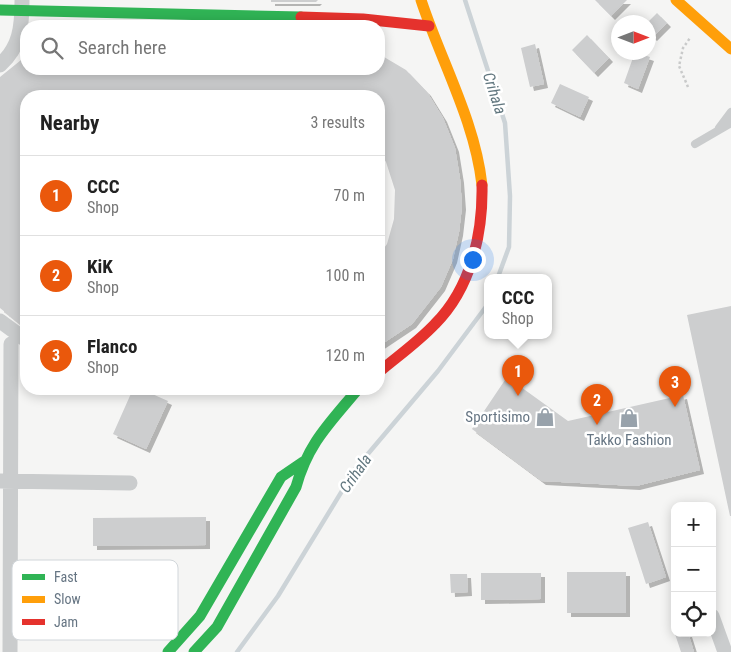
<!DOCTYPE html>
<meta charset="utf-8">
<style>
:root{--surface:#fff;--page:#f6f6f6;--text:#222;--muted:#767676;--line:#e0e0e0;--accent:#ea580c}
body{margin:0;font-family:"Roboto Condensed",sans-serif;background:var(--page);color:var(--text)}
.controls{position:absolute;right:15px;bottom:15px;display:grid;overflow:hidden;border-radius:10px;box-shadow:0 2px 12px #0003}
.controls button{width:45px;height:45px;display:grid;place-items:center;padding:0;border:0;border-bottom:1px solid var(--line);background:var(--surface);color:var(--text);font:25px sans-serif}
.compass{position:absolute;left:611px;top:15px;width:45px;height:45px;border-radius:50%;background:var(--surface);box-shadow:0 2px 12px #0003;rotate:90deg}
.you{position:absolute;left:472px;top:259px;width:18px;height:18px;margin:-12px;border:4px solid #fff;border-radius:50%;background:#1a73e8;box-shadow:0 0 0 8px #1a73e833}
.badge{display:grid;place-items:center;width:32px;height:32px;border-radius:50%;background:var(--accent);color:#fff;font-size:16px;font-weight:700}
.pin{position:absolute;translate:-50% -41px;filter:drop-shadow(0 1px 2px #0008)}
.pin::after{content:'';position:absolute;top:26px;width:18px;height:15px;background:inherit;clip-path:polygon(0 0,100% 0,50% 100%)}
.popup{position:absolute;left:484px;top:274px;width:68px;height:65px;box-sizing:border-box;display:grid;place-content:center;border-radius:10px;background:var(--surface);filter:drop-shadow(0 1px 4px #0005);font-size:16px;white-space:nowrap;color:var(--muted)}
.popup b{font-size:19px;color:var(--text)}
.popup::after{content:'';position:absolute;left:50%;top:100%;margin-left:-10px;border:10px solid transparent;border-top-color:var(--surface)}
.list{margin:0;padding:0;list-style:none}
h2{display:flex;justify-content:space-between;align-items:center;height:65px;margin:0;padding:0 20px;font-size:21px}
h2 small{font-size:16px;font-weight:400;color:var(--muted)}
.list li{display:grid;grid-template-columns:32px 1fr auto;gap:15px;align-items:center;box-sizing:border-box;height:80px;padding:0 20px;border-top:1px solid var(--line)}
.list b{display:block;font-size:19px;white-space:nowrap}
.list p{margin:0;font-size:16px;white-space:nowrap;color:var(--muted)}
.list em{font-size:16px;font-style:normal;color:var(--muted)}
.icon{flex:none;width:28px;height:28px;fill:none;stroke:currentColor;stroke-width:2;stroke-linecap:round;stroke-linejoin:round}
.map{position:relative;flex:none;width:731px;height:652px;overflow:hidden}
.search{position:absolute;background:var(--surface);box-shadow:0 2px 12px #0003;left:20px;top:20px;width:365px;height:55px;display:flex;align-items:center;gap:12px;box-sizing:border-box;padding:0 18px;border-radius:20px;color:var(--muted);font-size:19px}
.panel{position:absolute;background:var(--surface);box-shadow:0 2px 12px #0003;left:20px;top:90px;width:365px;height:305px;border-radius:20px}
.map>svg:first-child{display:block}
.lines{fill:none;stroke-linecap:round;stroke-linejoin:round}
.stream{stroke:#ccd3d7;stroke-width:4.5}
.building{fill:#cdcecf;filter:url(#shadow)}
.path{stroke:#c9caca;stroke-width:2.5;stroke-dasharray:2.5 2.5;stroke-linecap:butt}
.lane{stroke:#cacccd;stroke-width:8}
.street{stroke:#cacccd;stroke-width:15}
.fast{stroke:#30b455;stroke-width:11}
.slow{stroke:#ff9f0a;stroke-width:11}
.jam{stroke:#e5322d;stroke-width:11}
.labels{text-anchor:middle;stroke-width:5;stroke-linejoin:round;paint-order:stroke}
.poi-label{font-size:15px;fill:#667583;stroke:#fff;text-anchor:end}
.water-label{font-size:16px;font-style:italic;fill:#62777f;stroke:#fff}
.key{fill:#fff;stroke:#d1d6da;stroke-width:1}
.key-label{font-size:14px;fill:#667583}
</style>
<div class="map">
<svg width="731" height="652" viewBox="0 0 731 652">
<defs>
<filter id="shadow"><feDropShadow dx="4" dy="4" stdDeviation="0" flood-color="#0004"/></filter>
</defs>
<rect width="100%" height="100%" fill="#f5f5f4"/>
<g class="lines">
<path class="stream" d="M465,0L505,123L510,196L509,247L498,277
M237,652L278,596L356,468L438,371L488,304"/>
</g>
<path class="building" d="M271,0H318L316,2H271Z
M595,0H627L611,16Z
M657,13L667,23L653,37L648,33V22Z
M587,35L609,58L594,73L572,50Z
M535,44L544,84L530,87L521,48Z
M635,52L650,57L638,89L624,83Z
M379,54L406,70L427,92L443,118L455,148L460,179L462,206L459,232L453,259L441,287L412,324L379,346V255L387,244L394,219L395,190L386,162L379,151V96H26V161L23,170L21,201L26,225V329L0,308V77L26,56V69H379Z
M560,84L589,97L580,117L551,103Z
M731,306V516H730L687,315Z
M507,377L568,421L683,395L700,470L636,486L542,481L472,429Z
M133,389H141L168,401L146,449L113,434Z
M206,517V545L93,546V518Z
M648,522L666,577L646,584L628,528Z
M76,572L126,573L124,636L74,635Z
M567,572H626V613H567Z
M481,573H541V599L481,600Z
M450,574H467L468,592L451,593Z
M688,633L694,652H681L675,634Z"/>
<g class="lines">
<path class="path" d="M688,87L679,66L683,48L690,38"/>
<path class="lane" d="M719,128L731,112
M695,144L731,123"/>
<path class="street" d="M0,65C20,47 22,27 22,1
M0,321L26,340
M0,481L130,483
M712,616L725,652
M10,652L11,344"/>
<path class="fast" d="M0,10L301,17
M168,652L200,616L281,477L303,462
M194,652L217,627L296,487C308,443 330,423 358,389"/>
<path class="slow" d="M421,0C441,61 475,121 482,185
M676,0L731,49"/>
<path class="jam" d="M301,17L363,19L429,26
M379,372C398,356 418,342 435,324C471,288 483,234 482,185"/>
</g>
<defs>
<g id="shop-bare" transform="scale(1.5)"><path d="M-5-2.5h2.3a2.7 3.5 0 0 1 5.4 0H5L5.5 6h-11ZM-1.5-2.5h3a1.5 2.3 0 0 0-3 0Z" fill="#98a2ab" stroke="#fff" stroke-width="2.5" paint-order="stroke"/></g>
</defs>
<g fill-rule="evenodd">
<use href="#shop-bare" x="545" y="417"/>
<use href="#shop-bare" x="629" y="418"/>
</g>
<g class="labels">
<g class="poi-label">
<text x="530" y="422">Sportisimo</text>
<text x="629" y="445" text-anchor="middle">Takko Fashion</text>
</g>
<g class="water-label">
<text transform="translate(495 93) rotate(72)" y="6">Crihala</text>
<text transform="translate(355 473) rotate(-55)" y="6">Crihala</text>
</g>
</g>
<rect x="12" y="560" width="166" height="80" rx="8" class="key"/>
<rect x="22" y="574" width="23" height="6" fill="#30b455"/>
<rect x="22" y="596" width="23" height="7" fill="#ff9f0a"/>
<rect x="22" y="619" width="23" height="6" fill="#e5322d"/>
<g class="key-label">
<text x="54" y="582">Fast</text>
<text x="54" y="604">Slow</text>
<text x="54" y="627">Jam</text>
</g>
</svg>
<div class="controls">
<button>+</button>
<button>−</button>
<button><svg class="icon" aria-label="locate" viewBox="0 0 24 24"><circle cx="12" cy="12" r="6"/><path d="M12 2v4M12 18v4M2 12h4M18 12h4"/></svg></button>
</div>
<svg class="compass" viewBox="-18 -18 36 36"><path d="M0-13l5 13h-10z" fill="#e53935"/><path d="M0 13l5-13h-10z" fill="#767676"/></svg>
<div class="you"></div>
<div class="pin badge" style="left:518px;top:396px">1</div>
<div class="popup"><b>CCC</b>Shop</div>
<div class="pin badge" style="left:597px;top:425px">2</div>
<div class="pin badge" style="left:675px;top:407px">3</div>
<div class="search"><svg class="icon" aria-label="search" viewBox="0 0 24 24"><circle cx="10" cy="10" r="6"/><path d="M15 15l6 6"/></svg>Search here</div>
<section class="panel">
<h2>Nearby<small>3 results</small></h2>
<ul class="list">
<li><span class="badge">1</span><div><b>CCC</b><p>Shop</p></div><em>70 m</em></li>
<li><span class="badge">2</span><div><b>KiK</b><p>Shop</p></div><em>100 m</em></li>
<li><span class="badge">3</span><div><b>Flanco</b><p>Shop</p></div><em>120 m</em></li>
</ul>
</section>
</div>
